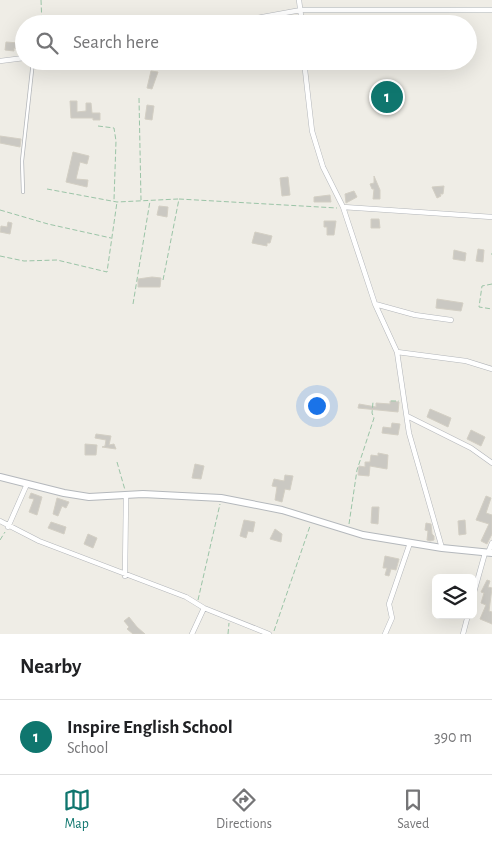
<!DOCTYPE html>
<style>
:root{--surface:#fff;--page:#f2f2f2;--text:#202124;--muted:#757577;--line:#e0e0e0;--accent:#0f766e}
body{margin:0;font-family:"Alegreya Sans",sans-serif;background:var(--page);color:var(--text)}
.controls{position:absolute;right:15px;bottom:15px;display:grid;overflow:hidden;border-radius:8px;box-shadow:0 5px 20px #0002}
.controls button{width:45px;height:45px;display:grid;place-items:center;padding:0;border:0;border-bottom:1px solid var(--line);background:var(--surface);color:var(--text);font:25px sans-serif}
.you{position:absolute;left:316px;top:405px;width:18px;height:18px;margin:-12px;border:4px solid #fff;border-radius:50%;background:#1a73e8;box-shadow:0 0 0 8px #1a73e833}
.badge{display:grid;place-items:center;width:32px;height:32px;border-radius:50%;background:var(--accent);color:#fff;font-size:16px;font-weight:700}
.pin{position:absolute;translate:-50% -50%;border:2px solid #fff;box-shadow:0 1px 5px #0006}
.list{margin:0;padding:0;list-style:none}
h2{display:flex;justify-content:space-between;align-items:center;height:65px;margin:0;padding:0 20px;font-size:21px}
h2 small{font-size:16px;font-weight:400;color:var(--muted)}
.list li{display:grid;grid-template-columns:32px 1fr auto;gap:15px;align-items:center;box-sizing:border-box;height:75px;padding:0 20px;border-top:1px solid var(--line)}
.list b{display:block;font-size:19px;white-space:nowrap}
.list p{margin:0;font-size:16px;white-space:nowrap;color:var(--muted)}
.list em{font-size:16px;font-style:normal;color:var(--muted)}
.icon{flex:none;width:28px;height:28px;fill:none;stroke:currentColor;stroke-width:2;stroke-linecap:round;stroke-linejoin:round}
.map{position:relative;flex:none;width:492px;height:634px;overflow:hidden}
.search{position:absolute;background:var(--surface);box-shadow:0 5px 20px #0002;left:15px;right:15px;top:15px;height:55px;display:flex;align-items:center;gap:12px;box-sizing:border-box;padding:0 18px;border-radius:28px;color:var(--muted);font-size:19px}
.sheet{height:140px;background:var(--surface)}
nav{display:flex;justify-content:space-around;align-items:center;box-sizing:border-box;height:70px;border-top:1px solid var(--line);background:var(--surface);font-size:14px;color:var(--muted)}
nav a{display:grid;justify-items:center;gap:2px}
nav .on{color:var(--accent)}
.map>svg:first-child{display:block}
.building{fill:#cac8c2;stroke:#d3cfc4}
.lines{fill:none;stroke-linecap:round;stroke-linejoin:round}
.lane-casing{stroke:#b3b6ba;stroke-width:4}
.street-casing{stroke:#b3b6ba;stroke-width:5.5}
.secondary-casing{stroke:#b4b8bc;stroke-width:8}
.path{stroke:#9bc4a7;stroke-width:1;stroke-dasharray:5 2.5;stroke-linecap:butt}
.lane{stroke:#fff;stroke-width:2.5}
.street{stroke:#fff;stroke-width:4.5}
.secondary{stroke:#fff;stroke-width:6}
</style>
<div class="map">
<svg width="492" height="634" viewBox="0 0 492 634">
<rect width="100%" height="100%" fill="#efede6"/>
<path class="building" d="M20,40L24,41V50L14,48V51L5,50L6,42L19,43Z
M151,71L158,72L152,89L147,88Z
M70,101H77V112L86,111V103H91L92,113H100V120H93V118H71Z
M147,105L154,106L152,120L145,119Z
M0,136L21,139L20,147L0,143Z
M73,152L89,156L87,164L80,162L76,179L88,180L87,187L66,182Z
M374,176L380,190V199H373L374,189H372L370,184L374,183Z
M288,177L290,195L282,196L280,178Z
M444,186L443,194H440L441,196L437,198L432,187Z
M354,191L357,197L346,203L345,194Z
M330,195L331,202H314V197Z
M159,206L168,207L167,217L157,215Z
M371,219H379L380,228H371Z
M324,221H336L334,235H327V227H324Z
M8,222L12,223L10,234L0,232L1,226L7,227Z
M255,232L272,236L270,243H267V246L252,243Z
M478,249L484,250L483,262L476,261Z
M454,250L466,253L465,261L453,259Z
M152,277L161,278L160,287H138V279Z
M437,299L463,303L461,311L436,308Z
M390,401L399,402L398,412L358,408L359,404L376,407V403L390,404Z
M430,409L451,418L448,427L427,417Z
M392,423L400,424L398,435L382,433L383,427L391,428Z
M471,430L485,437L481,446L467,439Z
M96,434L111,436L109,445L114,444L116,449L102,447L105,446L106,440L95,438Z
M85,444L97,445L96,455H85Z
M378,453L388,455L387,469L370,466L369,476L358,475L359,466L365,467V462H370L371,455L378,456Z
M195,464L204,466L201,479L192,478Z
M285,475L293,476L290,490L285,489L282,502L275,500L277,487L272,486L274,479L284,481Z
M31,493L42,497L37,515L29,512L34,499L29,498Z
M486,496L491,498L486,513L492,515V534L487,544L481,541L489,524L476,520Z
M57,498L69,502L66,508L62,506L58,516L53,514Z
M372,507H379L378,524L371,523Z
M244,520L255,522L253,532L248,531L246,538L240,536Z
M465,520L466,534L459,535L458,521Z
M51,522L66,527L64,534L48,528Z
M426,523L431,524L432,534L434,536V540L430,541L427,540L428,531L425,530Z
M275,529L282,534L281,542L270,539Z
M88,534L97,538L93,548L84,544Z
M385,556L399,559L396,570L391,569L389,576L385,575L387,568H383Z
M487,580L490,581L488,587L492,588L489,611L492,612V624L480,619L486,605L481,603L484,593L481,592Z
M129,617L137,627L145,634H133L127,629L129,627L124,621Z"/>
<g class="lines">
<g class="lane-casing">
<path id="lane" d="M23,192L22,161L33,61"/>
</g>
<g class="street-casing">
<path id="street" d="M299,0L302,24
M223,24L301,10H492
M0,61L24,58
M304,61L312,131L323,167L343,207L375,304L397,352L409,433L442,548
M343,207L492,217
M375,304L415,315L451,320
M397,352L466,361L492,369
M407,416L471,448L492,463
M0,521L39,541L186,597L204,608L269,634
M8,527L27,484
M488,553L492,543
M125,576L126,496
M473,596L485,553
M192,634L204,608
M385,634L392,618L389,604L410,543
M463,634L468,615"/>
</g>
<g class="secondary-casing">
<path id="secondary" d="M0,477L64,493L89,497L143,494L221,498L282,510L363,535L442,548L492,553"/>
</g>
<path class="path" d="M41,0L42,24
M139,98L141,200
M98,126L114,128L116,141L114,200
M47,189L117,202L178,199
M0,210L48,224L111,238
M491,254H492
M0,256L24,261L57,260L107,272L117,202
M163,280L179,199L337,208
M492,284L482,286L479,307L492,309
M133,304L150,201
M391,401H399
M117,462L125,490
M349,524L357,470L374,418L372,413L373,402
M0,540L5,532
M198,600L220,504
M274,631L310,526
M228,634L229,623"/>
<use href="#lane" class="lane"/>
<use href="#street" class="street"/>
<use href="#secondary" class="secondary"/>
</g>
</svg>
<div class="controls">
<button><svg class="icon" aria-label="layers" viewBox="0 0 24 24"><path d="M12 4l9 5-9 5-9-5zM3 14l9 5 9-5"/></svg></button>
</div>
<div class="you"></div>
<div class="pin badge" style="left:387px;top:97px">1</div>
<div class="search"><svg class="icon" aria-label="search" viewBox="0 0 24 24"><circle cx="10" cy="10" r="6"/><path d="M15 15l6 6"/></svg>Search here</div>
</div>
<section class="sheet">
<h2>Nearby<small></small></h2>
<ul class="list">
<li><span class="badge">1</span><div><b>Inspire English School</b><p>School</p></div><em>390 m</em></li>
</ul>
</section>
<nav>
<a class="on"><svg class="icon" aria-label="map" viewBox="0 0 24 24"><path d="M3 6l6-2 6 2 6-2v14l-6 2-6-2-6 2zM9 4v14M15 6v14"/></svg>Map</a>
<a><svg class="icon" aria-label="directions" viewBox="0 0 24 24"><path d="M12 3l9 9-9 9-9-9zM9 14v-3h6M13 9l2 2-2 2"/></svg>Directions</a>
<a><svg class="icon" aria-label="saved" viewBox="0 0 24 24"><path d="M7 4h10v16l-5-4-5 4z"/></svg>Saved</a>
</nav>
